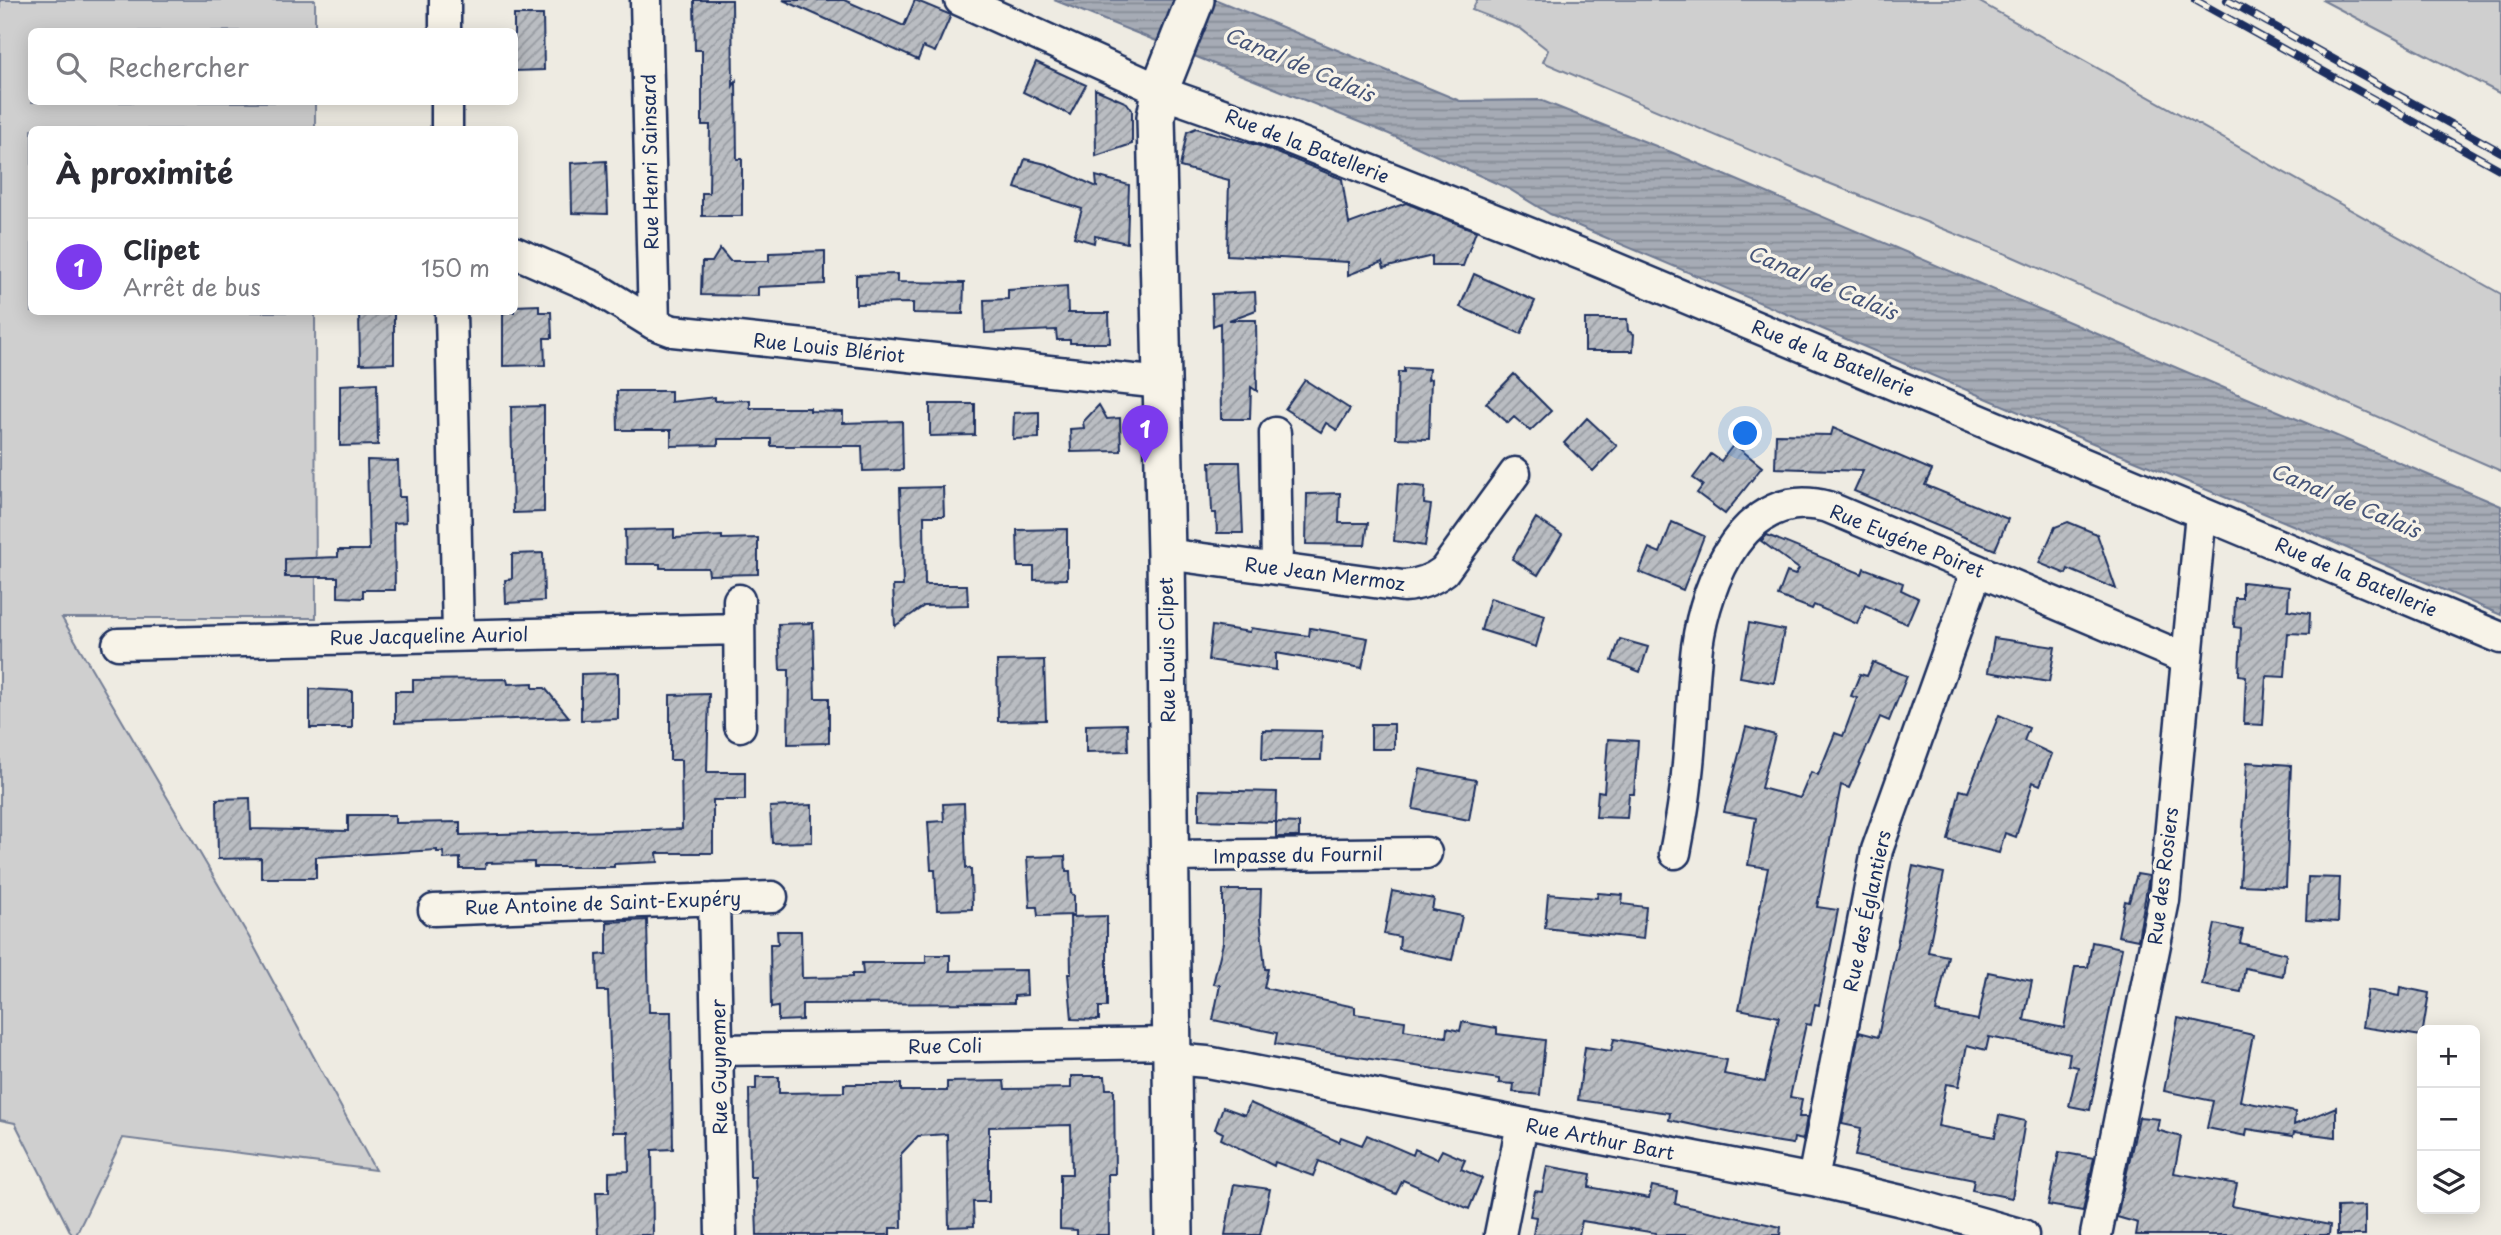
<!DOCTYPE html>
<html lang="fr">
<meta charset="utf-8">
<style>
:root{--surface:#fff;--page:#f7f7f7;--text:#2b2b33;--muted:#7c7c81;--line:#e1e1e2;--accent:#7c3aed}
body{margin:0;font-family:"Playpen Sans",sans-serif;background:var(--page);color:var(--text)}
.controls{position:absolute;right:21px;bottom:21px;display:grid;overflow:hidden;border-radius:10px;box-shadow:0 4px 18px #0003}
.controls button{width:63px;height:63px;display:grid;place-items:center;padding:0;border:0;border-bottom:2px solid var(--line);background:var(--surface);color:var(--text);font:35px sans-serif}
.you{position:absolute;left:1746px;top:434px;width:24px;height:24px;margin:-18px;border:5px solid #fff;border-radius:50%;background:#1a73e8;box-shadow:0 0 0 10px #1a73e833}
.badge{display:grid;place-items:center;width:46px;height:46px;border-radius:50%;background:var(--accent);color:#fff;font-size:23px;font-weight:700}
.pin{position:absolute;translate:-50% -58px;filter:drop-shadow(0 2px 4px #0008)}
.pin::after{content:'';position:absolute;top:37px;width:24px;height:21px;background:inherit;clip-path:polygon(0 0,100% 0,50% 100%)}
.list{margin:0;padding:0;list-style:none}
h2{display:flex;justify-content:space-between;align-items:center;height:91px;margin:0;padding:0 28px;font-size:30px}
h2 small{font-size:23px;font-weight:400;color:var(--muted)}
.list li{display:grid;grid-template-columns:46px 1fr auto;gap:21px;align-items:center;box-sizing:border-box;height:98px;padding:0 28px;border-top:2px solid var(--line)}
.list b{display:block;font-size:26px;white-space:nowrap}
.list p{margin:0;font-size:23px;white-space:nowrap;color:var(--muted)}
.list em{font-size:23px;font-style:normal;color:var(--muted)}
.icon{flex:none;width:38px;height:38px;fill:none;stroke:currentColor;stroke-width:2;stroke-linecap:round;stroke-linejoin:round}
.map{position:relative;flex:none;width:2501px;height:1235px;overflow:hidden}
.search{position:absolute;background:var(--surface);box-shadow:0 4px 18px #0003;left:28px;top:28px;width:490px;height:77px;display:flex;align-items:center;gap:18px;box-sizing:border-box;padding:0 24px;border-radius:10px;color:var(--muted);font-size:26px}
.panel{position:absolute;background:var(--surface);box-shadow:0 4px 18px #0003;left:28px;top:126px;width:490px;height:189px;border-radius:10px}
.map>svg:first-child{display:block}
.grass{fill:#cfcfcf;stroke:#757f96;stroke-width:2}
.water{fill:url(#water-rules);stroke:#6e7992;stroke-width:2}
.building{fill:url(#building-hatch);stroke:#1b2f5e;stroke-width:2}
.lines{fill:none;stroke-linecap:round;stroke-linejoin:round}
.minor-casing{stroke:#1b2f5e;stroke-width:35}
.tertiary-casing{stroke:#1b2f5e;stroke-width:42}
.minor{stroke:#f7f3e8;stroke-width:30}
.tertiary{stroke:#f7f3e8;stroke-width:37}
.rail-casing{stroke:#1b2f5e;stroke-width:8}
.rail{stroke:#f7f3e8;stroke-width:5;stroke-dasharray:16;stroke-linecap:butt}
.labels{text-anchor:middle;stroke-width:7;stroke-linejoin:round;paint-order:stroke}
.street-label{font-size:19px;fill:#1b2f5e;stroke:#f7f3e8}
.water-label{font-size:21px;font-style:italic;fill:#455478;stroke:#f7f3e8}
</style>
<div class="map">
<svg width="2501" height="1235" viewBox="0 0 2501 1235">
<defs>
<pattern id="water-rules" width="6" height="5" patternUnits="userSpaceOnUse" patternTransform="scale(1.75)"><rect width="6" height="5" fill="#a6abb5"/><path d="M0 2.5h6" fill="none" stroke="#868c96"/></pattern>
<pattern id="building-hatch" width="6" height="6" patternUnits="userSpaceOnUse" patternTransform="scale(1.75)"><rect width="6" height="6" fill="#babdc2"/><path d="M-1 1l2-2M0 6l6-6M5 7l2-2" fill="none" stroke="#969aa1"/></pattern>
</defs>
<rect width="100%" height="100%" fill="#eeebe2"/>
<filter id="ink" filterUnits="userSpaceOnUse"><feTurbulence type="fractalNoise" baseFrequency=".0143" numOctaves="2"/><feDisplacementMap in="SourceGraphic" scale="14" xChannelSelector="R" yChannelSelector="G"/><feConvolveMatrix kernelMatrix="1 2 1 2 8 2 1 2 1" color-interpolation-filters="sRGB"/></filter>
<g filter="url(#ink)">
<path class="grass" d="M0,0H315V31L32,32V102H315V129L32,130V312H315L316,618H62L249,937L375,1170L123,1138L76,1235H72L15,1123L0,1120Z
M1477,0H1976L2501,294V471L2011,256L1811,176L1543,62L1548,50L1521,29L1472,10Z
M2322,0H2501V94Z"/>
<path class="water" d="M1054,0H1217L1460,101L1540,100L1671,152L2501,506V615L2312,533L2078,437L1550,214L1509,189L1389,134Z"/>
<path class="building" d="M694,0H732L733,86L736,81L737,159H742V216H702V193H709L710,125H702V50H695Z
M783,0H844L904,26L915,0L951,15L935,52L923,47L918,60Z
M514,15H543L544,70L514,71Z
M1036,62L1086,85L1070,115L1023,92Z
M1095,89L1127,103L1132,110V144L1096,156Z
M1196,128L1260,146L1342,179L1349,224L1406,203L1476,231L1463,266H1432V256L1384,268L1382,262L1348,275V262L1227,255L1229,180L1180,167L1187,132Z
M1025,159L1046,164L1097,187L1096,176L1129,185L1127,243L1095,236L1094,243L1074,237L1082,209L1015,188Z
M606,161L608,214L572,213L571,163Z
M720,249L730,261H769V253L825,251V284L758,287V296L701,295L702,262H712Z
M897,274V282L964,283L963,314L913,313V303L856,304V275Z
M1474,274L1535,301L1521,334L1460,307Z
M1067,286L1068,313H1109L1110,343H1070V340H1057L1056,330L985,333L984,300L1008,299V290Z
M1255,292L1256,310L1229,320H1256L1257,391L1251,387L1250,419H1221L1220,323L1213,326L1212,294Z
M539,305V312H551L552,338H544L545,365L503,366V312H514V306Z
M359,312H394V363L360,364Z
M1585,319H1627L1628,331L1634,334L1633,351H1585Z
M1404,368L1429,369L1428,380L1431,379L1429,439L1396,438L1398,372H1404Z
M1514,374L1551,411L1530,431L1514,417L1508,423L1486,403Z
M1305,380L1350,409L1337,430L1326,423L1321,432L1285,409Z
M377,383L378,445L340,446V385Z
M617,391H671V402L715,397V401L750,400V408H810V411L843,412V423L902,421L903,470L863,471L862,446H771V439H718V445L671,446V430H618Z
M930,404H975V435L930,436Z
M1099,405L1107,419L1120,418L1121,451L1071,452L1070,429L1084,428L1083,422Z
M544,406V512L513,513L511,407Z
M1039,412V438L1013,439L1014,413Z
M1587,418L1617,446L1593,471L1564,443Z
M1833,428L1932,470L1925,485L2008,519L1995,550L1854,491L1863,471L1775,468L1776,434L1831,435Z
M1734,444L1762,467L1725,514L1697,493L1703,485L1693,478L1711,454L1721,461Z
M367,460L398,461L399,497H405L406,522L394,523L395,590H363V598L338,597V577H285V559L338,557V550H369Z
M1210,462H1240L1243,533H1217L1216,513H1212Z
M1398,484L1425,487L1424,504L1431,505L1425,546L1394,541Z
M943,487L944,516H924L925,585H967L968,605L924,606L895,626L893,586H903L900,488Z
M1340,493L1339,523H1368L1365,545L1306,544L1307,494Z
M1536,518L1562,535L1538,575L1512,559Z
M1672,522L1704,536L1683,590L1639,572L1649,548L1660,553Z
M2068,522L2097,534L2116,589L2068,569L2066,574L2039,563L2055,527Z
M674,529V538L722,536V539L758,538V574L709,575L708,568H660V564H626L625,530Z
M1067,529V579L1034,580V567H1018L1017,530Z
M1767,535L1862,574L1864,568L1903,583L1901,590L1918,598L1907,624L1865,605L1857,624L1814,605L1812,609L1778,596L1787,572L1795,575L1799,569L1761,541Z
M543,553L544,601L506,603L505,580L512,579V554Z
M2242,582L2289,587L2288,610L2310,613L2309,634L2288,633L2285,677L2266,676L2263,725L2244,724L2246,676L2239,675L2241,628L2234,627L2235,598H2242Z
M1490,598L1545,615L1536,647L1481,630Z
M813,623L815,698H829V743L788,744L789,670H780L778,624Z
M1749,623L1784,630L1774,683L1740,677Z
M1212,626L1250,632L1251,628L1309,636L1310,628L1368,638L1362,668L1276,653V670L1208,660Z
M1994,638L2055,647L2049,682L1988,672Z
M1620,639L1648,647L1640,672L1612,661Z
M1044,660L1046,720L998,721L997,661Z
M1873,662L1907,676L1889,721L1880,717L1849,788L1841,785L1817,907L1838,910L1819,1005L1815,1004L1811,1025L1806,1024L1790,1097L1802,1099L1799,1117H1807L1803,1140L1794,1138L1793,1144L1766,1140L1669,1120L1670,1113L1578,1100L1585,1047L1611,1051L1614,1039L1727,1060L1724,1074L1765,1082L1779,1017L1739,1009L1768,868L1748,865L1756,818L1724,812L1746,727L1775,735L1761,788L1800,798L1811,772L1818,775L1835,733L1843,736L1857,698L1851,696L1860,674L1867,676Z
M618,673V719L581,720V674Z
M507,679L508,684L533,683V688H545L569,717L395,723V691H413V680Z
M310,689L352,691V728H310Z
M709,694L707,772H745V800H713V853H657L658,862L614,864V867H534V862L486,863L485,869H460V858L444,859L443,852H437V850L316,857V878H261V858L218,859L217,799L250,798L251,829L348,831V815H395V823L460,822V835L682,829L681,760H670V695Z
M1999,715L2029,728L2024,741L2052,754L2040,785L2033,782L2016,837L2005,833L1999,853L1948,840L1960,790L1968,792Z
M1127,724L1128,751L1086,752V725Z
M1371,724H1394V749H1371Z
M1263,730L1322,731L1321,760H1262Z
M1608,739L1638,741L1634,794H1629L1627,818L1596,817L1598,791L1604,792Z
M2247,762L2291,765L2286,887L2240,885Z
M1420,769L1476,780L1469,820L1413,809Z
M1199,790L1277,792L1276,822L1199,820Z
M964,803L966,868L971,869L972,909L937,910L935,870H931L928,822L944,821L943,804Z
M812,805V842L772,843L770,807Z
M1276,822L1299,823V837H1276Z
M1065,856L1066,871H1070L1071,894L1074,895V915L1038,916L1037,907H1030L1027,857Z
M1913,866L1944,873L1928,952L1948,956L1936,1012L1978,1020L1988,972L2032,981L2024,1020L2064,1028L2075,967H2088L2092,942L2122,948L2090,1110L2069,1106L2078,1067L2068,1065L2070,1053L1989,1037L1986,1050L1967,1045L1959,1086L1946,1084L1938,1126L1995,1137L1999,1115L2025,1121L2012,1198L1972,1190L1974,1180L1855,1156L1861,1128L1842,1124L1859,1032L1878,1037Z
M2137,874L2149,876L2138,940L2118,936L2125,901L2129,902Z
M2308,877L2340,878L2338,922L2306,920Z
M1223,890H1261L1260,918L1265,969H1268L1264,988L1355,1007V1014L1405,1021L1404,1030L1446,1037L1447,1028L1460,1031L1462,1022L1497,1028V1034L1545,1040L1540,1095L1513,1092L1514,1084L1499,1083V1079L1275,1044L1277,1033L1213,1020L1220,985L1213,984L1223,943Z
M1392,891L1434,899L1432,910L1462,916L1452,960L1399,949L1400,937L1384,934Z
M1598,893L1623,895L1622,904L1646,907L1643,939L1545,928L1548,894L1597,898Z
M1107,916V1007H1099V1020L1072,1019L1068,974H1071L1070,917Z
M647,920L649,1012H671L673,1149L652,1150L653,1235H598L596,1192H609V1172L629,1171L628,1132H613L608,991H598L597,955L607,954V922Z
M2215,924L2243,930L2240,943L2286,954L2283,976L2245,968L2241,992L2202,985Z
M777,931H801L802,978L852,977V974H863L862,963H926V955H950V971L1026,970L1027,995L1014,996V1003L802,1004V1020L778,1021V1007L771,1008L770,944H778Z
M2400,987L2429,993L2422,1036L2362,1027L2368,990L2399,996Z
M2178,1018L2253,1035L2240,1101L2295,1112L2294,1125L2336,1107V1137L2294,1132L2293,1136L2247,1129L2246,1136L2207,1128L2213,1101L2164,1091Z
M1071,1076H1105L1106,1089H1114L1115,1174H1108L1109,1235H1077V1230L1060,1229V1174H1072L1071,1125L989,1127V1202H973L974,1226L949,1227L947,1134L918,1136L901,1154L902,1228H890V1235H757L755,1177H750L749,1089H756V1077H779V1093L844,1092V1084H901V1091H947V1082L1004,1081L1005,1089L1071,1088Z
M1250,1103L1339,1142L1341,1137L1362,1145L1367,1135L1413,1155L1415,1149L1437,1159L1442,1150L1465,1160L1461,1169L1482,1178L1469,1209L1403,1180L1396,1194L1319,1161L1313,1176L1275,1162L1274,1166L1221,1139L1223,1133L1215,1129L1223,1107L1245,1115Z
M2139,1117L2159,1119L2157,1130L2181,1137L2174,1173L2237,1184L2232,1206L2330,1225L2329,1235H2136L2138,1223L2117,1217Z
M2059,1152L2094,1158L2083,1211L2048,1205Z
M1547,1166L1591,1174L1589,1187L1649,1198L1652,1186L1677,1191L1675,1204L1781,1227L1780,1235H1656V1233L1582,1221L1579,1235H1533L1536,1217L1530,1216L1535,1191L1542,1192Z
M1234,1184L1270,1189L1260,1235H1225Z
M2365,1206V1235H2337V1207Z"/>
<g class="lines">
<g class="minor-casing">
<path id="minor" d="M445,0V32
M646,0L654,324
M960,0L1177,98L1279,134L1591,258L2501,638
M447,102V130
M514,252L594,287L654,324L673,331L1162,383
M451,312L458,635
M1275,433L1277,569
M1166,554L1403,586C1419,585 1431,581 1444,571L1515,473
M739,600L740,726
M118,644L739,629
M1675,853C1680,827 1685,801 1687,774C1692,732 1692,689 1697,647C1706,581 1745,484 1828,507L2187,659
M1169,856L1426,853
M714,899L721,1235
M434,910L772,897
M719,1050L1172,1043
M1172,1059L1207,1062L1813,1180L1910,1203L2023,1235
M1813,1180L1877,850L1977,570
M1500,1235L1522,1124
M2096,1235L2164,900L2201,513"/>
</g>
<g class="tertiary-casing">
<path id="tertiary" d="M1174,1235L1166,554L1156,117L1163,81L1195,0"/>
</g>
<use href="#minor" class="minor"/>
<use href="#tertiary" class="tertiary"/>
<g class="rail-casing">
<path id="rail" d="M2195,0L2501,170
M2227,0L2501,152"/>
</g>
<use href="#rail" class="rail"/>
</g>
</g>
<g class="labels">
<g class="street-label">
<text transform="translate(1307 146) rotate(21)" y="7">Rue de la Batellerie</text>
<text transform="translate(650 162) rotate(-91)" y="7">Rue Henri Sainsard</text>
<text transform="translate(829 348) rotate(6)" y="7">Rue Louis Blériot</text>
<text transform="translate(1833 358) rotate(22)" y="7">Rue de la Batellerie</text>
<text transform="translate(1907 541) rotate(22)" y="7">Rue Eugéne Poiret</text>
<text transform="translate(1325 574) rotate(7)" y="7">Rue Jean Mermoz</text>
<text transform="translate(2356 577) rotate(23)" y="7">Rue de la Batellerie</text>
<text transform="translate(429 636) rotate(-1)" y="7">Rue Jacqueline Auriol</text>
<text transform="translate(1167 650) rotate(-91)" y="7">Rue Louis Clipet</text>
<text transform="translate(1298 855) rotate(-1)" y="7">Impasse du Fournil</text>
<text transform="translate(2163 876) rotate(-83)" y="7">Rue des Rosiers</text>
<text transform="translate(603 903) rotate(-2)" y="7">Rue Antoine de Saint-Exupéry</text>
<text transform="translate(1867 911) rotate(-78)" y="7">Rue des Églantiers</text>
<text transform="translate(945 1046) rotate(-1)" y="7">Rue Coli</text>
<text transform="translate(719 1067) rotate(-91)" y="7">Rue Guynemer</text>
<text transform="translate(1600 1139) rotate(11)" y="7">Rue Arthur Bart</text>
</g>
<g class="water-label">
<text transform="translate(1299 65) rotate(23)" y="7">Canal de Calais</text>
<text transform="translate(1822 283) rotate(23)" y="7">Canal de Calais</text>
<text transform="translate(2345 501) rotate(23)" y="7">Canal de Calais</text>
</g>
</g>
</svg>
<div class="controls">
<button>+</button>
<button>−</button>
<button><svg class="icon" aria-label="layers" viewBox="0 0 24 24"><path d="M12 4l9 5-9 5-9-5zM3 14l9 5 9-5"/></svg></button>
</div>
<div class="you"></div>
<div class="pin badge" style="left:1145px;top:463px">1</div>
<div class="search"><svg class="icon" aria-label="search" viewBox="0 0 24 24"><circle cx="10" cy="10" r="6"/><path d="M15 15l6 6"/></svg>Rechercher</div>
<section class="panel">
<h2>À proximité<small></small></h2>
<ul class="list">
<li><span class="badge">1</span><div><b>Clipet</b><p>Arrêt de bus</p></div><em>150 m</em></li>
</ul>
</section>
</div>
